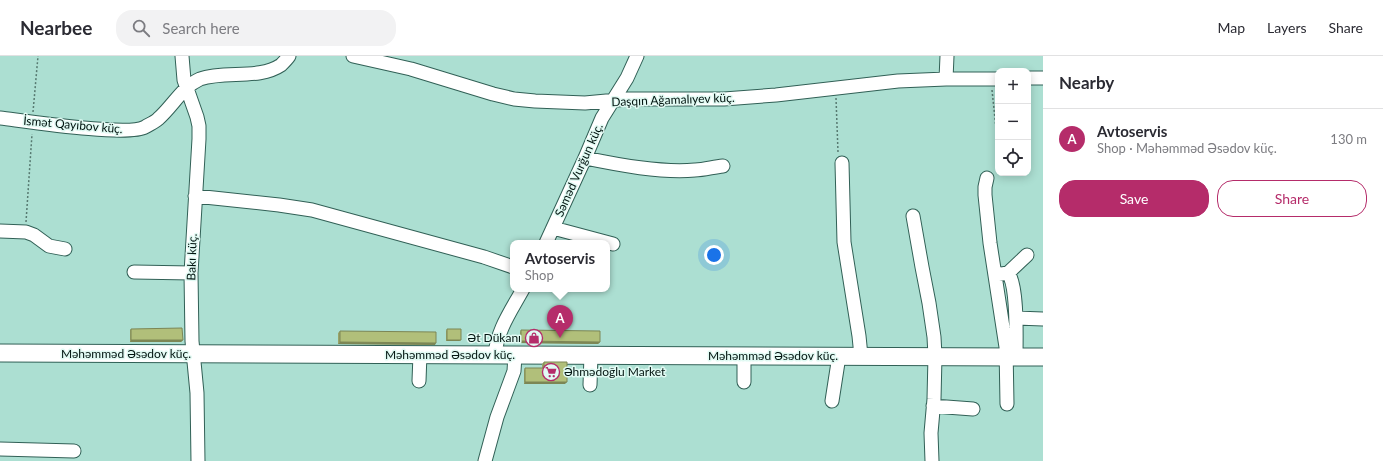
<!DOCTYPE html>
<meta charset="utf-8">
<style>
:root{--surface:#fff;--page:#f2f2f3;--text:#2b2b33;--muted:#7c7c81;--line:#e1e1e2;--accent:#b52c6a}
body{margin:0;font-family:Lato,sans-serif;background:var(--page);color:var(--text)}
.controls{position:absolute;right:12px;top:12px;display:grid;overflow:hidden;border-radius:8px;box-shadow:0 2px 10px #0003}
.controls button{width:36px;height:36px;display:grid;place-items:center;padding:0;border:0;border-bottom:1px solid var(--line);background:var(--surface);color:var(--text);font:20px sans-serif}
.you{position:absolute;left:714px;top:199px;width:14px;height:14px;margin:-10px;border:3px solid #fff;border-radius:50%;background:#1a73e8;box-shadow:0 0 0 6px #1a73e833}
.badge{display:grid;place-items:center;width:26px;height:26px;border-radius:50%;background:var(--accent);color:#fff;font-size:13px;font-weight:700}
.pin{position:absolute;translate:-50% -33px;filter:drop-shadow(0 1px 2px #0008)}
.pin::after{content:'';position:absolute;top:21px;width:14px;height:12px;background:inherit;clip-path:polygon(0 0,100% 0,50% 100%)}
.popup{position:absolute;left:510px;top:184px;width:100px;height:52px;box-sizing:border-box;display:grid;place-content:center;border-radius:8px;background:var(--surface);filter:drop-shadow(0 1px 3px #0005);font-size:13px;white-space:nowrap;color:var(--muted)}
.popup b{font-size:15px;color:var(--text)}
.popup::after{content:'';position:absolute;left:50%;top:100%;margin-left:-8px;border:8px solid transparent;border-top-color:var(--surface)}
.list{margin:0;padding:0;list-style:none}
h2{display:flex;justify-content:space-between;align-items:center;height:52px;margin:0;padding:0 16px;font-size:17px}
h2 small{font-size:13px;font-weight:400;color:var(--muted)}
.list li{display:grid;grid-template-columns:26px 1fr auto;gap:12px;align-items:center;box-sizing:border-box;height:60px;padding:0 16px;border-top:1px solid var(--line)}
.list b{display:block;font-size:15px;white-space:nowrap}
.list p{margin:0;font-size:13px;white-space:nowrap;color:var(--muted)}
.list em{font-size:13px;font-style:normal;color:var(--muted)}
.actions{display:flex;gap:8px;padding:12px 16px}
.actions a{flex:1;padding:9px 0;border:1px solid var(--accent);border-radius:16px;text-align:center;font-size:14px;color:var(--accent)}
.actions .main{background:var(--accent);color:#fff}
.icon{flex:none;width:22px;height:22px;fill:none;stroke:currentColor;stroke-width:2;stroke-linecap:round;stroke-linejoin:round}
.map{position:relative;flex:none;width:1043px;height:405px;overflow:hidden}
header{display:flex;align-items:center;gap:24px;box-sizing:border-box;height:56px;padding:0 20px;background:var(--surface);border-bottom:1px solid var(--line)}
header strong{font-size:19px}
nav{display:flex;gap:22px;margin-inline-start:auto;font-size:14px}
.search{width:280px;height:36px;background:var(--page);display:flex;align-items:center;gap:10px;box-sizing:border-box;padding:0 14px;border-radius:16px;color:var(--muted);font-size:15px}
main{display:flex}
aside{flex:1;background:var(--surface)}
.map>svg:first-child{display:block}
.lines{fill:none;stroke-linecap:round;stroke-linejoin:round}
.minor-casing{stroke:#316056;stroke-width:15}
.major-casing{stroke:#316056;stroke-width:19}
.path{stroke:#577a71;stroke-width:1.5;stroke-dasharray:2 2;stroke-linecap:butt}
.minor{stroke:#fff;stroke-width:13}
.major{stroke:#fff;stroke-width:17}
.wall{fill:#98a469}
.shaded-wall{fill:#7c8655}
.building{fill:#b1bf7a;stroke:#7c8655}
.labels{text-anchor:middle;stroke-width:3;stroke-linejoin:round;paint-order:stroke}
.street-label{font-size:12px;fill:#021410;stroke:#e1faf3}
.poi-label{font-size:12px;fill:#021410;stroke:#e1faf3;text-anchor:end}
</style>
<header>
<strong>Nearbee</strong>
<div class="search"><svg class="icon" aria-label="search" viewBox="0 0 24 24"><circle cx="10" cy="10" r="6"/><path d="M15 15l6 6"/></svg>Search here</div>
<nav><a>Map</a><a>Layers</a><a>Share</a></nav>
</header>
<main>
<div class="map">
<svg width="1043" height="405" viewBox="0 0 1043 405">
<rect width="100%" height="100%" fill="#acdfd2"/>
<g class="lines">
<g class="minor-casing">
<path id="minor" d="M182,0L184,24L197,61L199,70V83L191,217L192,285L197,337L198,405
M353,0L411,13L493,38L514,43L535,45L585,47L628,43H724L776,39L898,25L946,23H998
M1028,22H1043
M946,23L947,0
M0,62C25,65 128,81 145,71C150,68 155,66 158,63C173,50 182,31 200,23C225,14 259,24 281,9C284,6 287,3 289,0
M585,102C619,109 661,117 695,114C704,114 713,111 723,110
M842,107L844,186L859,280L861,300
M987,122L985,131V139L990,187L1006,291L1007,348
M195,140L279,149L312,154L484,201L513,211
M913,160L922,211L929,247L934,281L935,300L934,343L931,377L932,405
M553,172L613,188
M0,175L26,176L34,179L49,190L65,193
M546,187L585,102L602,62L627,22L637,0
M134,216L191,217
M1008,217L1027,199
M995,219L1008,217C1018,230 1016,283 1016,301
M1016,262L1043,263
M495,299C497,274 511,255 523,233
M744,300V326
M419,325L420,298
M590,329L591,299
M832,345L839,300
M933,350L973,353
M0,393L74,395
M485,405L497,361L514,315L515,299"/>
</g>
<g class="major-casing">
<path id="major" d="M0,297L1043,301"/>
</g>
<path class="path" d="M992,34L998,91
M836,42L838,96
M33,56L38,0
M26,166L32,78"/>
<use href="#minor" class="minor"/>
<use href="#major" class="major"/>
</g>
<path class="wall" d="M131,273L183,284L181,286H130V274Z
M447,273L461,284L459,285H446V275Z
M521,274L600,286L598,288L520,287V276Z
M340,275L435,289L338,288V277Z
M544,306L565,328H524V314L525,312H542V308Z"/>
<path class="shaded-wall" d="M131,284H183L181,286H130Z
M447,284H461L459,285H446Z
M521,285L600,286L598,288L520,287Z
M340,286L436,287L435,289L338,288Z
M525,326H567L565,328H524Z"/>
<path class="building" d="M182,272L183,284H131V273Z
M447,273H461V284H447Z
M521,274L600,275V286L521,285Z
M340,275L436,276V287L340,286Z
M544,306H567V326H525V312H544Z"/>
<defs>
<g id="shop-ring" transform="scale(0.9)"><circle r="9.5" fill="#e1faf3" stroke="#b52c6a" stroke-width="1.5"/><path d="M-5-2.5h2.3a2.7 3.5 0 0 1 5.4 0H5L5.5 6h-11ZM-1.5-2.5h3a1.5 2.3 0 0 0-3 0Z" fill="#b52c6a"/></g>
<g id="supermarket-ring" transform="scale(0.9)"><circle r="9.5" fill="#e1faf3" stroke="#b52c6a" stroke-width="1.5"/><path d="M-6-5.5h2.5l.6 2H6L4.5 2H-2.5L-4.4-4H-6ZM-1.5 3.2a1.3 1.3 0 1 0 .1 0ZM3 3.2a1.3 1.3 0 1 0 .1 0Z" fill="#b52c6a"/></g>
</defs>
<g fill-rule="evenodd">
<use href="#shop-ring" x="534" y="282"/>
<use href="#supermarket-ring" x="551" y="316"/>
</g>
<g class="labels">
<g class="street-label">
<text transform="translate(673 44) rotate(-2)" y="4">Daşqın Ağamalıyev küç.</text>
<text transform="translate(73 69) rotate(5)" y="4">İsmət Qayıbov küç.</text>
<text transform="translate(579 114) rotate(-66)" y="4">Səməd Vurğun küç.</text>
<text transform="translate(192 201) rotate(-88)" y="4">Bakı küç.</text>
<text x="126" y="302">Məhəmməd Əsədov küç.</text>
<text x="450" y="303">Məhəmməd Əsədov küç.</text>
<text x="773" y="304">Məhəmməd Əsədov küç.</text>
</g>
<g class="poi-label">
<text x="521" y="286">Ət Dükanı</text>
<text x="564" y="320" text-anchor="start">Əhmədoğlu Market</text>
</g>
</g>
</svg>
<div class="controls">
<button>+</button>
<button>−</button>
<button><svg class="icon" aria-label="locate" viewBox="0 0 24 24"><circle cx="12" cy="12" r="6"/><path d="M12 2v4M12 18v4M2 12h4M18 12h4"/></svg></button>
</div>
<div class="you"></div>
<div class="pin badge" style="left:560px;top:282px">A</div>
<div class="popup"><b>Avtoservis</b>Shop</div>
</div>
<aside>
<h2>Nearby<small></small></h2>
<ul class="list">
<li><span class="badge">A</span><div><b>Avtoservis</b><p>Shop · Məhəmməd Əsədov küç.</p></div><em>130 m</em></li>
</ul>
<div class="actions"><a class="main">Save</a><a>Share</a></div>
</aside>
</main>
